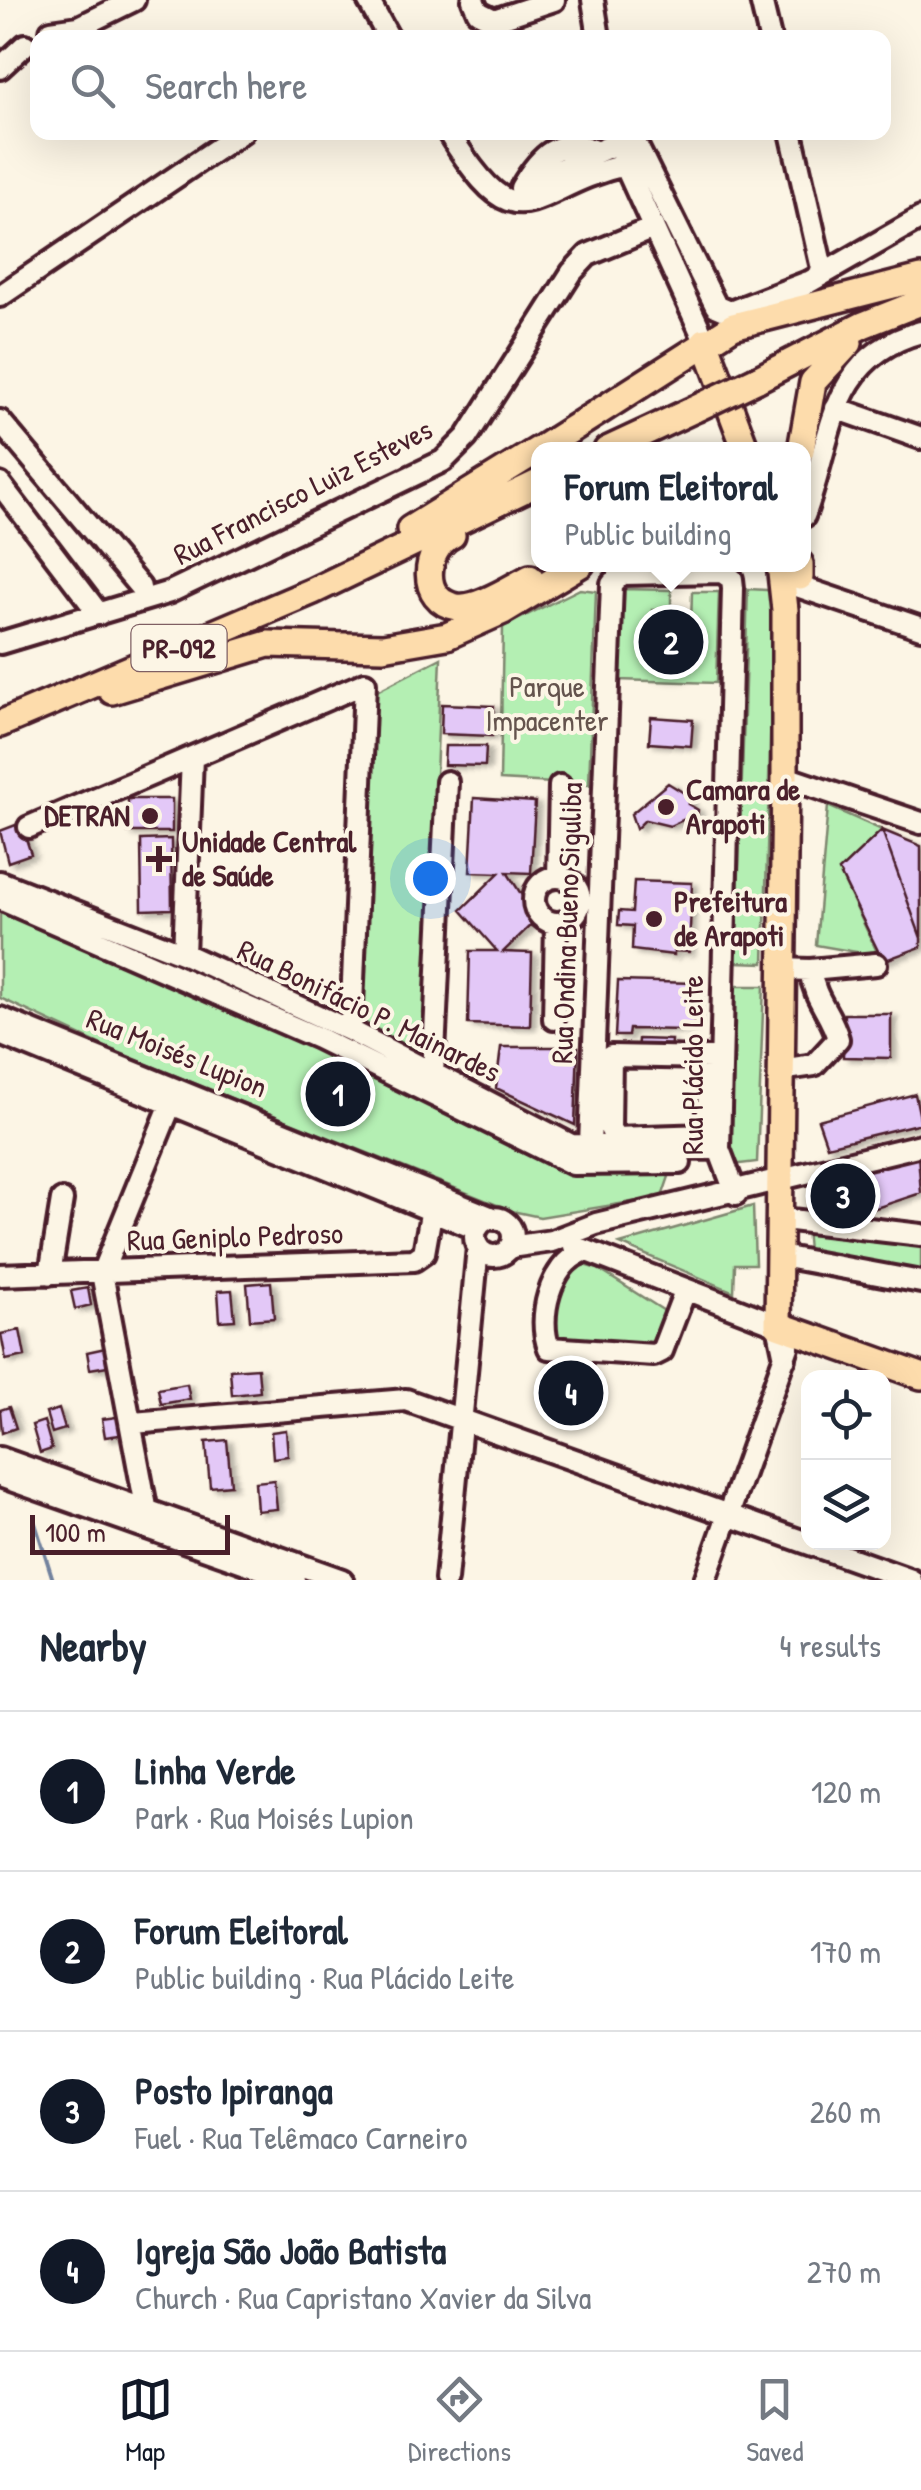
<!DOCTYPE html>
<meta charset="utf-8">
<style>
:root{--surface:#fff;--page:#f2f2f3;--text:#1f2937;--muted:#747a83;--line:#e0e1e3;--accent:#111827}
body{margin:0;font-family:"Patrick Hand",sans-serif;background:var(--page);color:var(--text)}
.controls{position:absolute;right:30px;bottom:30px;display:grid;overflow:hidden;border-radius:20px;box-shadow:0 10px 40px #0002}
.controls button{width:90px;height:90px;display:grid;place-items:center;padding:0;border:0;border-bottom:2px solid var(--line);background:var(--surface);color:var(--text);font:50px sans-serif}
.scale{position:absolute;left:30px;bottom:25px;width:200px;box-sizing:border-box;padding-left:10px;border:5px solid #4a1f2b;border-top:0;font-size:28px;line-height:35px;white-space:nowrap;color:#4a1f2b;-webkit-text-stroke:8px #fcf5e5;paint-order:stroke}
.you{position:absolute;left:430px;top:878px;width:35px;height:35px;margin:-25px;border:8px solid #fff;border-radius:50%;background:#1a73e8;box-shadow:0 0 0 15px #1a73e833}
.badge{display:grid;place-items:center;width:65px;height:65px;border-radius:50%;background:var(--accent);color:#fff;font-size:32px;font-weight:700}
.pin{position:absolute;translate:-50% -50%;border:5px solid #fff;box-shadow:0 2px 10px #0006}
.popup{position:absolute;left:531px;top:442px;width:280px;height:130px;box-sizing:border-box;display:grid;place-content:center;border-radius:20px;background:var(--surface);filter:drop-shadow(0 2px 8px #0005);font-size:32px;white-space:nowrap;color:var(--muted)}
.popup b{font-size:38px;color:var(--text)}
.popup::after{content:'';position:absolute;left:50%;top:100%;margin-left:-20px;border:20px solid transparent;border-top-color:var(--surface)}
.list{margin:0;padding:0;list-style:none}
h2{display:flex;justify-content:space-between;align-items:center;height:130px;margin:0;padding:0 40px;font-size:42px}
h2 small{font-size:32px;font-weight:400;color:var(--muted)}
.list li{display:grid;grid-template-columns:65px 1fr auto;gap:30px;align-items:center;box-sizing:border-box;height:160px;padding:0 40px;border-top:2px solid var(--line)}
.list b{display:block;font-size:38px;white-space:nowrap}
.list p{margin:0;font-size:32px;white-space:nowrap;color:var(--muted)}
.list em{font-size:32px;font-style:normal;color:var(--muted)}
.icon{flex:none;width:55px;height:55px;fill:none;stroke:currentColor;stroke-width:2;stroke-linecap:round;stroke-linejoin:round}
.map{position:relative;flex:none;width:921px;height:1580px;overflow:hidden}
.search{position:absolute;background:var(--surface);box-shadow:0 10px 40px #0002;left:30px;right:30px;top:30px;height:110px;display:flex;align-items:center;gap:25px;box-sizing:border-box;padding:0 35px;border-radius:20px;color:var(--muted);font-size:38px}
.sheet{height:770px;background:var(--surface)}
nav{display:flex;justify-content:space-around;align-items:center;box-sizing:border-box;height:140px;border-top:2px solid var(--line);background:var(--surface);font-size:28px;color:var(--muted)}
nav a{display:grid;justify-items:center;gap:5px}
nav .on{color:var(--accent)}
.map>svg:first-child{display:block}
.green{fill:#b4efb3;stroke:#7f876f;stroke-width:2.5}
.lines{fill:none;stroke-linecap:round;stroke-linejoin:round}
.stream{stroke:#72829e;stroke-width:4}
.building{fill:#e3c8f7;stroke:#4a1f2b;stroke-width:2.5;filter:url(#shadow)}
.minor-casing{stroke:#4a1f2b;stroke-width:28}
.major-casing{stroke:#4a1f2b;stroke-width:32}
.minor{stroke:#fcf5e5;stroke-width:20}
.major{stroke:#fddcac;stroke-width:25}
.major-bridge-casing{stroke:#4a1f2b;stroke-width:32;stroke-linecap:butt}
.major-bridge{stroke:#fddcac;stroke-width:25}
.poi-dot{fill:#4a1f2b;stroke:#fcf5e5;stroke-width:4}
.labels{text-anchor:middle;stroke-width:8;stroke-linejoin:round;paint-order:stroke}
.shield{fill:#fcf5e5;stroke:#7f5f63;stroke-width:2.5}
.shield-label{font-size:28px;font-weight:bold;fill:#4a1f2b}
.street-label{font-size:30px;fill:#4a1f2b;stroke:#fcf5e5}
.park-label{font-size:30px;fill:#64534d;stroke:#fcf5e5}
.poi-label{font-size:30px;font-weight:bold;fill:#4a1f2b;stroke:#fcf5e5;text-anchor:start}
</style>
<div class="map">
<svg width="921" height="1580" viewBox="0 0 921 1580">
<defs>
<filter id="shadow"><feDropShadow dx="5.5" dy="3" stdDeviation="2.5" flood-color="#0004"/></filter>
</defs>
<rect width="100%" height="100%" fill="#fcf5e5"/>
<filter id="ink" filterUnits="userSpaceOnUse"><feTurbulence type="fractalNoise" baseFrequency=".01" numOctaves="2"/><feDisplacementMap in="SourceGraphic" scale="20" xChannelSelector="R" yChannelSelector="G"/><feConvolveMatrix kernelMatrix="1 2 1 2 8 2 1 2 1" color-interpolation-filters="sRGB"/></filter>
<g filter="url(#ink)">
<path class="green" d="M580,589L596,591L589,785L500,780L503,627Z
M621,589L671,590V610H652V656H690L692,592H719L716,683L618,680Z
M748,589L767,590L774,596L764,963L736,962Z
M441,658L424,1056L363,1021L375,692Z
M828,806L882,830L839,871L879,956L816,945Z
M0,891L299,1019L568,1150L674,1162L662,1197L540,1217L512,1211L114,1051L0,998Z
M735,986H764L757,1162L731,1165Z
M753,1206L755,1264H735L734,1292L620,1244Z
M806,1228L921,1242V1292L810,1273Z
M580,1264L598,1269L666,1312L659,1347L553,1340C555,1308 550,1282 580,1264Z"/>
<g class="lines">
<path class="stream" d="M35,1523L53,1580"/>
</g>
<path class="building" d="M655,612H673V632H688V653H654Z
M442,704L494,706L492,736L441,734Z
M651,717L693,720L691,746L649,743Z
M445,746H486L485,766L444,765Z
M668,783L692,798L688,804L698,810L696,829L687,818L670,826L645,820L636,829L631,814Z
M474,798L535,802L531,873L507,872L537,919L503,952L532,953L530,1026L468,1024L470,951H497L461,910L499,873L470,872Z
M128,799H172V832H128Z
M21,823L31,854L8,862L0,831Z
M882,830L921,938V947L883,961L839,871Z
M882,830L921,846V938Z
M171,839L172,909L142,910L141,840Z
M634,881L692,883L689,952L674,951V955L632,950L633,926L618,925L619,911L632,912Z
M618,981L695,983V1022L687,1030L629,1029L628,1036H615Z
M844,1014H891V1058L843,1057Z
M638,1039L671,1040L670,1053L637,1052Z
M501,1047H578L575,1125L496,1088Z
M915,1094L921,1123L827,1146L818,1120Z
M918,1155L921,1193L873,1209L863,1172Z
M271,1282L274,1318L250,1320L247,1284Z
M88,1288L91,1305L75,1309L71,1291Z
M232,1290L235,1320L220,1321L218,1291Z
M20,1330L25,1356L6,1360L1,1334Z
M110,1347L113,1365L90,1369L87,1352Z
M258,1368L260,1392L232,1395L230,1370Z
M187,1384L190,1399L161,1404L158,1389Z
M9,1407L16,1428L2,1433L0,1410Z
M59,1409L65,1429L52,1433L46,1413Z
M124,1416L127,1434L105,1437L102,1419Z
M44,1421L52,1449L40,1453L32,1425Z
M286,1430L288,1456L273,1458L271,1432Z
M227,1440L231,1485L210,1487L206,1442Z
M274,1480L277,1509L257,1511L255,1482Z"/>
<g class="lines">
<g class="minor-casing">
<path id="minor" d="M368,0L389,38
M473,0L478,12L494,20L554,0
M593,0L599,38
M761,0L770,38
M51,31L79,27L134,0
M0,68L25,45
M448,132C522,252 527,187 625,165
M616,132L625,165L705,341
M630,132L716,306L730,312L808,282
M791,132L823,273
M521,188C539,157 559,134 597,152L618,143
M522,188L597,152
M797,289L921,218
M0,296L242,132
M836,408L921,438
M0,421L140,587
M0,484L99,614
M804,516C833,440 827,357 921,332
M800,587L921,628
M0,643L170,592L443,461L467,437L572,272L588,255L653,228
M785,777L921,823
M29,827L365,683L351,1031
M558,877L560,786
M534 900a23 23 0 1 1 46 0a23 23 0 1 1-46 0Z
M0,882L184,954L351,1031L571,1145L719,1149
M0,899L318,1038L573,1164L680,1163
M184,954L192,757
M810,970L876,964
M0,1018L495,1219
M554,1019L556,923
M0,1034L477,1229
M611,1056L710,1058L707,1135L615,1138L610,1128Z
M780,1070L814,1065L838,1039C831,1012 815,1002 810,970L781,969
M433,1075L447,782
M590,1145L612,584L622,574L722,572L732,579L733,588L719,1149L736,1194
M475 1237a19 19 0 1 1 38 0a19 19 0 1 1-38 0Z
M791,1220L921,1235
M574,1246L778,1325L785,1358
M510,1247L552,1241L596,1224L921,1145
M582,1252C550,1265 537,1318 549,1348L654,1355L662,1351L685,1291
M791,1258L921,1282
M50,1274L62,1200
M0,1275L414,1260L424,1253L432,1208
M133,1423L406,1400L911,1580
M0,1458L342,1580
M0,1476L294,1580
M150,1528L102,1273L175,1094
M446,1580L478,1247
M705,1580L788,1347"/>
</g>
<g class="major-casing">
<path id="major" d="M705,341L746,450
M756,380L863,325L921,302
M539,450L733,326L921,278
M607,450L695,409
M801,450L813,382L849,343
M410,529L538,450
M452,535C423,550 419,601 457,607C478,610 512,587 530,578
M780,564L785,610V777L778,1325L921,1376
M800,577V564
M112,691L268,644L383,647L447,636L503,611L581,564
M0,724L313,591L538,483"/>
</g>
<use href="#minor" class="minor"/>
<use href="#major" class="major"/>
<g class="major-bridge-casing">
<path id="major-bridge" d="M695,409L756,380"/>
</g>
<use href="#major-bridge" class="major-bridge"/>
</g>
</g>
<g class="poi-dot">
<circle cx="666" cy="807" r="10"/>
<circle cx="150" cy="816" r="10"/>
<path d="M154 844h10v10h10v10h-10v10h-10v-10h-10v-10h10z"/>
<circle cx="654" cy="919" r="10"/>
</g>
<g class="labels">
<rect class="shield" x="131.5" y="625" width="95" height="46" rx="8"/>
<g class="shield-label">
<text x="179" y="658">PR-092</text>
</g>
<g class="street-label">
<text transform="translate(303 492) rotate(-27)" y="10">Rua Francisco Luiz Esteves</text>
<text transform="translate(567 923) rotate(-88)" y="10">Rua Ondina Bueno Siguliba</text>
<text transform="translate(369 1011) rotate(26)" y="10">Rua Bonifácio P. Mainardes</text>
<text transform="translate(177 1053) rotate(22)" y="10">Rua Moisés Lupion</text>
<text transform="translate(693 1065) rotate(-90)" y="10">Rua Plácido Leite</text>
<text transform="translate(235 1237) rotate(-2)" y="10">Rua Geniplo Pedroso</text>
</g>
<g class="park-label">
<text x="547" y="697">Parque<tspan x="547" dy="34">Impacenter</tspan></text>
</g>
<g class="poi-label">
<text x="686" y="800">Camara de<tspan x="686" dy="34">Arapoti</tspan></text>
<text x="130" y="826" text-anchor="end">DETRAN</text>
<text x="182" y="852">Unidade Central<tspan x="182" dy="34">de Saúde</tspan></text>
<text x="674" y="912">Prefeitura<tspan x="674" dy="34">de Arapoti</tspan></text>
</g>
</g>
</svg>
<div class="controls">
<button><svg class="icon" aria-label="locate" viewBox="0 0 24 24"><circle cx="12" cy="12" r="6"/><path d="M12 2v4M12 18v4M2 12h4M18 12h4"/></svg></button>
<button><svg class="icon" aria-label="layers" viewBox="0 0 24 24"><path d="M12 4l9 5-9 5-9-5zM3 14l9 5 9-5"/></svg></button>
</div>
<div class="scale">100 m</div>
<div class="you"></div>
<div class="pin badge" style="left:338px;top:1094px">1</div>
<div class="pin badge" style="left:671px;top:642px">2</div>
<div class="popup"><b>Forum Eleitoral</b>Public building</div>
<div class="pin badge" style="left:843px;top:1196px">3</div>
<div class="pin badge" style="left:571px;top:1393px">4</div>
<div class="search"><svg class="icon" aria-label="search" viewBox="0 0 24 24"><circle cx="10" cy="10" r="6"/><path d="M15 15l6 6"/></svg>Search here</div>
</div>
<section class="sheet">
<h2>Nearby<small>4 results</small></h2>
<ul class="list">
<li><span class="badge">1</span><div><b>Linha Verde</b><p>Park · Rua Moisés Lupion</p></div><em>120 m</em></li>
<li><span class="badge">2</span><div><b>Forum Eleitoral</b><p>Public building · Rua Plácido Leite</p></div><em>170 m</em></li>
<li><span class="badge">3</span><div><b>Posto Ipiranga</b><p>Fuel · Rua Telêmaco Carneiro</p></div><em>260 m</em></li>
<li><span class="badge">4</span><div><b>Igreja São João Batista</b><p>Church · Rua Capristano Xavier da Silva</p></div><em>270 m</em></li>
</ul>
</section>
<nav>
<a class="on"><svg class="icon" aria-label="map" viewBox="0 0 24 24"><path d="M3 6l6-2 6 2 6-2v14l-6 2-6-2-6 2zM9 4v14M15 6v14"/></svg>Map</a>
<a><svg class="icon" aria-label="directions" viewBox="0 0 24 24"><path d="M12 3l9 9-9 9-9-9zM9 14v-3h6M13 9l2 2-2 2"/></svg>Directions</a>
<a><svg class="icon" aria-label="saved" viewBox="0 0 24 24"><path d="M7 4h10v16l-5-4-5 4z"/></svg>Saved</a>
</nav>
